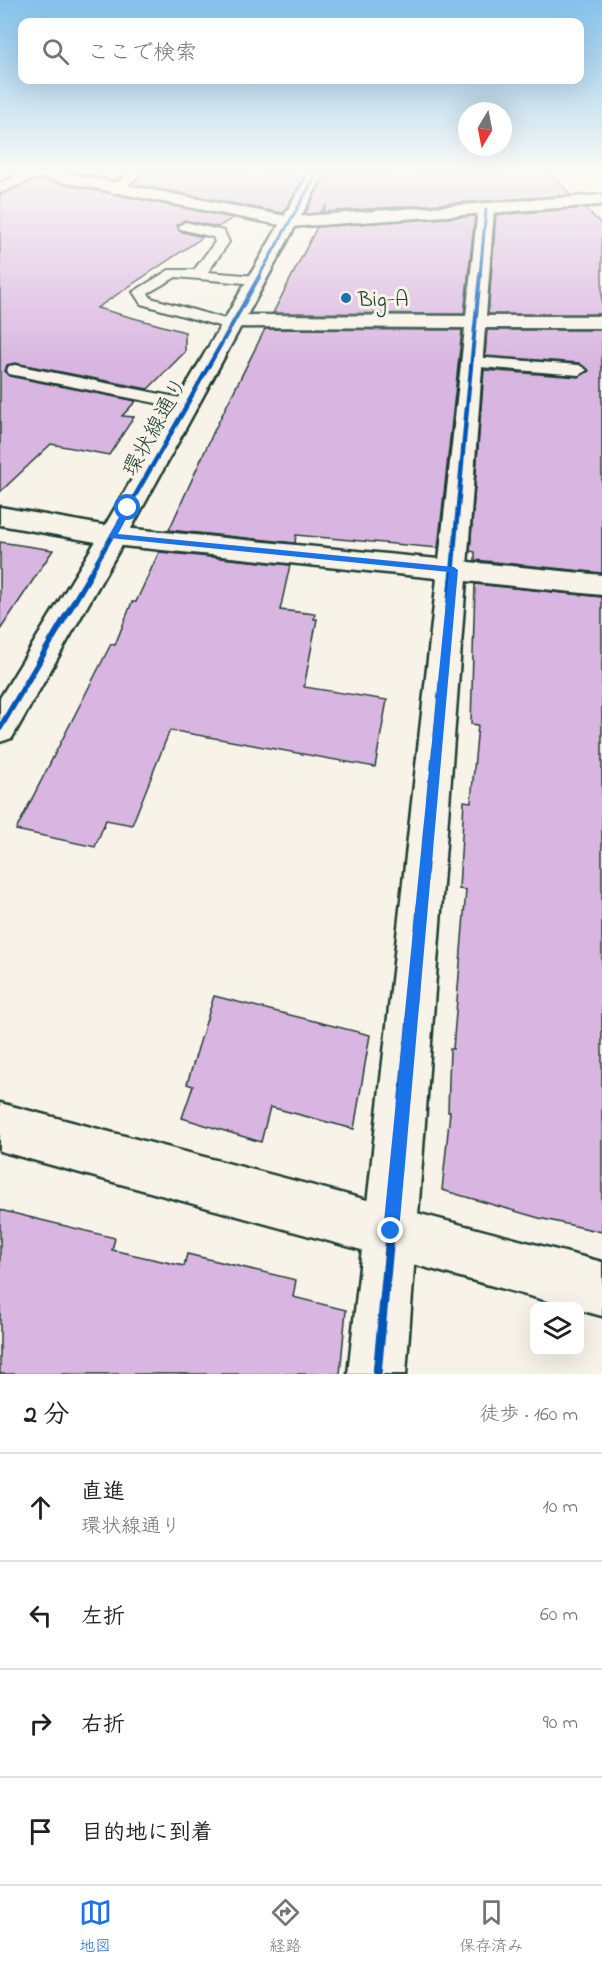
<!DOCTYPE html>
<html lang="ja">
<meta charset="utf-8">
<style>
:root{--surface:#fff;--page:#f2f2f2;--text:#202124;--muted:#757577;--line:#e0e0e0;--accent:#1a73e8}
body{margin:0;font-family:"Indie Flower","Klee One",sans-serif;background:var(--page);color:var(--text)}
.controls{position:absolute;right:18px;bottom:18px;display:grid;overflow:hidden;border-radius:12px;box-shadow:0 6px 24px #0002}
.controls button{width:54px;height:54px;display:grid;place-items:center;padding:0;border:0;border-bottom:2px solid var(--line);background:var(--surface);color:var(--text);font:30px sans-serif}
.compass{position:absolute;left:458px;top:102px;width:54px;height:54px;border-radius:50%;background:var(--surface);box-shadow:0 6px 24px #0002;rotate:190deg}
.stop{position:absolute;width:18px;height:18px;margin:-14px;border:4px solid #1a73e8;border-radius:50%;background:#fff}
.stop.end{background:#1a73e8;border-color:#fff;box-shadow:0 2px 6px #0008}
.list{margin:0;padding:0;list-style:none}
h2{display:flex;justify-content:space-between;align-items:center;height:78px;margin:0;padding:0 24px;font-size:26px}
h2 small{font-size:20px;font-weight:400;color:var(--muted)}
.list li{display:grid;grid-template-columns:39px 1fr auto;gap:18px;align-items:center;box-sizing:border-box;height:108px;padding:0 24px;border-top:2px solid var(--line)}
.list b{display:block;font-size:22px;white-space:nowrap}
.list p{margin:0;font-size:20px;white-space:nowrap;color:var(--muted)}
.list em{font-size:20px;font-style:normal;color:var(--muted)}
.icon{flex:none;width:33px;height:33px;fill:none;stroke:currentColor;stroke-width:2;stroke-linecap:round;stroke-linejoin:round}
.map{position:relative;flex:none;width:602px;height:1374px;overflow:hidden}
.search{position:absolute;background:var(--surface);box-shadow:0 6px 24px #0002;left:18px;right:18px;top:18px;height:66px;display:flex;align-items:center;gap:15px;box-sizing:border-box;padding:0 21px;border-radius:12px;color:var(--muted);font-size:22px}
.sheet{height:510px;background:var(--surface)}
nav{display:flex;justify-content:space-around;align-items:center;box-sizing:border-box;height:84px;border-top:2px solid var(--line);background:var(--surface);font-size:16px;color:var(--muted)}
nav a{display:grid;justify-items:center;gap:3px}
nav .on{color:var(--accent)}
.map>svg:first-child{display:block}
.building{fill:#d9b6e1;stroke:#1f3d34;stroke-width:1.5}
.lines{fill:none;stroke-linecap:round;stroke-linejoin:round}
.service-casing{stroke:#1f3d34;stroke-width:4}
.minor-casing{stroke:#1f3d34;stroke-width:5}
.tertiary-casing{stroke:#1f3d34;stroke-width:5}
.secondary-casing{stroke:#1f3d34;stroke-width:5}
.service{fill:#f7f3e8;fill-rule:evenodd}
.minor{fill:#f7f3e8;fill-rule:evenodd}
.tertiary{fill:#f7f3e8;fill-rule:evenodd}
.secondary{fill:#f7f3e8;fill-rule:evenodd}
.cycleway-far5-casing{stroke:#f7f3e8;stroke-width:4.5}
.cycleway-far4-casing{stroke:#f7f3e8;stroke-width:6}
.cycleway-far3-casing{stroke:#f7f3e8;stroke-width:8}
.cycleway-far2-casing{stroke:#f7f3e8;stroke-width:10}
.cycleway-far1-casing{stroke:#f7f3e8;stroke-width:11}
.cycleway-casing{stroke:#f7f3e8;stroke-width:13}
.cycleway-far5{stroke:#0057b8;stroke-width:3}
.cycleway-far4{stroke:#0057b8;stroke-width:4}
.cycleway-far3{stroke:#0057b8;stroke-width:4.5}
.cycleway-far2{stroke:#0057b8;stroke-width:6}
.cycleway-far1{stroke:#0057b8;stroke-width:8}
.cycleway{stroke:#0057b8;stroke-width:9}
.route{fill:#1a73e8}
.poi-dot{fill:#1f6fb2;stroke:#f7f3e8;stroke-width:2}
.labels{text-anchor:middle;stroke-width:6;stroke-linejoin:round;paint-order:stroke}
.far-poi-label{font-size:22px;fill:#1f3d34;stroke:#f7f3e8;text-anchor:start}
.far-street-label{font-size:22px;fill:#1f3d34;stroke:#f7f3e8}
</style>
<div class="map">
<svg width="602" height="1374" viewBox="0 0 602 1374">
<rect width="100%" height="100%" fill="#f7f3e8"/>
<filter id="ink" filterUnits="userSpaceOnUse"><feTurbulence type="fractalNoise" baseFrequency=".0167" numOctaves="2"/><feDisplacementMap in="SourceGraphic" scale="12" xChannelSelector="R" yChannelSelector="G"/><feConvolveMatrix kernelMatrix="1 2 1 2 8 2 1 2 1" color-interpolation-filters="sRGB"/></filter>
<g filter="url(#ink)">
<path class="building" d="M64,170H129L116,181Z
M147,170H292L289,176H305L283,213L133,184Z
M402,170H547L571,195L323,212L327,205L320,213L305,214L326,174Z
M38,179L233,218L218,227L184,220L177,225L179,231L203,237L97,308L185,332V352L148,389L15,363L7,365L5,371L9,376L136,401L122,416L134,417L109,455L51,444L0,492V195Z
M585,208L602,225V314H488L496,215Z
M475,216L464,314L273,313L317,227Z
M265,329L462,330L438,548L296,535L295,543L169,530L214,431Z
M487,330H602V573L475,560V552L470,551L484,370L579,377L589,371L579,363L485,356Z
M0,542L53,550L0,630Z
M159,552L290,565L280,610L315,614L314,619H317L304,687L387,700L375,767L170,730L132,825L106,820L95,847L16,830L111,644L115,645L132,602H136Z
M475,584L602,597V1232L539,1218L442,1190L450,1112H448L450,1049H453L466,890L459,889L464,801L471,802L478,725L471,724Z
M214,996L370,1035L354,1129L270,1107L261,1142L182,1118L193,1086L187,1084Z
M0,1210L115,1238L112,1250L184,1266L187,1254L296,1280L293,1297L346,1310L340,1374H0Z"/>
<g class="lines">
<g class="service-casing">
<path id="service" d="M133,170H145L119,193H111V187Z
M185,222L224,231L229,242L208,272L256,276L263,280L256,284L176,277L148,293L151,298L236,322L239,325L236,328H226L141,304L133,292L169,270H194L215,242L213,237L180,229L179,226Z
M473,357L579,365L587,370L579,375L467,366L465,362Z
M15,365L186,399L192,400L195,404L192,408L186,409L9,374L7,370L9,366Z"/>
</g>
<g class="minor-casing">
<path id="minor" d="M15,170H50L290,217L298,222L290,227L38,177L0,193V183L21,174Z
M486,204L494,209L486,316H602V328H485L406,1374H348L465,328L232,327L225,325L222,321L225,317L232,315L466,316L478,209Z"/>
</g>
<g class="tertiary-casing">
<path id="tertiary" d="M602,195V205L290,227L282,222L290,217Z
M0,507L113,527L602,575V595L113,545L0,525Z
M0,1103L602,1262V1316L580,1310V1306H566L0,1151Z"/>
</g>
<g class="secondary-casing">
<path id="secondary" d="M311,170H326L127,536L12,738L0,742V698L99,536Z"/>
</g>
<use href="#service" class="service"/>
<use href="#minor" class="minor"/>
<use href="#tertiary" class="tertiary"/>
<use href="#secondary" class="secondary"/>
<g class="cycleway-far5-casing">
<path id="cycleway-far5" d="M259,276L319,170
M480,276L486,209"/>
</g>
<g class="cycleway-far4-casing">
<path id="cycleway-far4" d="M185,408L260,275
M467,408L480,275"/>
</g>
<g class="cycleway-far3-casing">
<path id="cycleway-far3" d="M90,574L186,407
M452,574L467,407"/>
</g>
<g class="cycleway-far2-casing">
<path id="cycleway-far2" d="M0,728L91,573
M432,783L452,573"/>
</g>
<g class="cycleway-far1-casing">
<path id="cycleway-far1" d="M408,1045L432,782"/>
</g>
<g class="cycleway-casing">
<path id="cycleway" d="M377,1374L408,1044"/>
</g>
<use href="#cycleway-far5" class="cycleway-far5"/>
<use href="#cycleway-far4" class="cycleway-far4"/>
<use href="#cycleway-far3" class="cycleway-far3"/>
<use href="#cycleway-far2" class="cycleway-far2"/>
<use href="#cycleway-far1" class="cycleway-far1"/>
<use href="#cycleway" class="cycleway"/>
</g>
</g>
<linearGradient id="sky" x2="0" y2="1"><stop stop-color="#85c2ec"/><stop offset="0.47" stop-color="#fbfaf5"/><stop offset="1" stop-color="#fbfaf5" stop-opacity="0"/></linearGradient>
<rect width="602" height="363" fill="url(#sky)"/>
<path class="route" d="M126,506L132,508L118,534L454,567L458,570L399,1231L396,1236L391,1238L385,1236L383,1231L449,572L110,538L109,536Z"/>
<circle class="poi-dot" cx="346" cy="298" r="6"/>
<g class="labels">
<g class="far-poi-label">
<text x="358" y="306">Big-A</text>
</g>
<g class="far-street-label">
<text transform="translate(154 426) rotate(-61)" y="8">環状線通り</text>
</g>
</g>
</svg>
<div class="controls">
<button><svg class="icon" aria-label="layers" viewBox="0 0 24 24"><path d="M12 4l9 5-9 5-9-5zM3 14l9 5 9-5"/></svg></button>
</div>
<svg class="compass" viewBox="-18 -18 36 36"><path d="M0-13l5 13h-10z" fill="#e53935"/><path d="M0 13l5-13h-10z" fill="#757577"/></svg>
<div class="stop" style="left:128px;top:508px"></div>
<div class="stop end" style="left:391px;top:1231px"></div>
<div class="search"><svg class="icon" aria-label="search" viewBox="0 0 24 24"><circle cx="10" cy="10" r="6"/><path d="M15 15l6 6"/></svg>ここで検索</div>
</div>
<section class="sheet">
<h2>2 分<small>徒歩 · 160 m</small></h2>
<ul class="list">
<li><svg class="icon" aria-label="ahead" viewBox="0 0 24 24"><path d="M12 20V5M6 11l6-6 6 6"/></svg><div><b>直進</b><p>環状線通り</p></div><em>10 m</em></li>
<li><svg class="icon" aria-label="left" viewBox="0 0 24 24"><path d="M17 20v-9H6M10 6l-5 5 5 5"/></svg><div><b>左折</b></div><em>60 m</em></li>
<li><svg class="icon" aria-label="right" viewBox="0 0 24 24"><path d="M7 20v-9h11M14 6l5 5-5 5"/></svg><div><b>右折</b></div><em>90 m</em></li>
<li><svg class="icon" aria-label="arrive" viewBox="0 0 24 24"><path d="M6 21V4h12l-3 4 3 4H6"/></svg><div><b>目的地に到着</b></div></li>
</ul>
</section>
<nav>
<a class="on"><svg class="icon" aria-label="map" viewBox="0 0 24 24"><path d="M3 6l6-2 6 2 6-2v14l-6 2-6-2-6 2zM9 4v14M15 6v14"/></svg>地図</a>
<a><svg class="icon" aria-label="directions" viewBox="0 0 24 24"><path d="M12 3l9 9-9 9-9-9zM9 14v-3h6M13 9l2 2-2 2"/></svg>経路</a>
<a><svg class="icon" aria-label="saved" viewBox="0 0 24 24"><path d="M7 4h10v16l-5-4-5 4z"/></svg>保存済み</a>
</nav>
